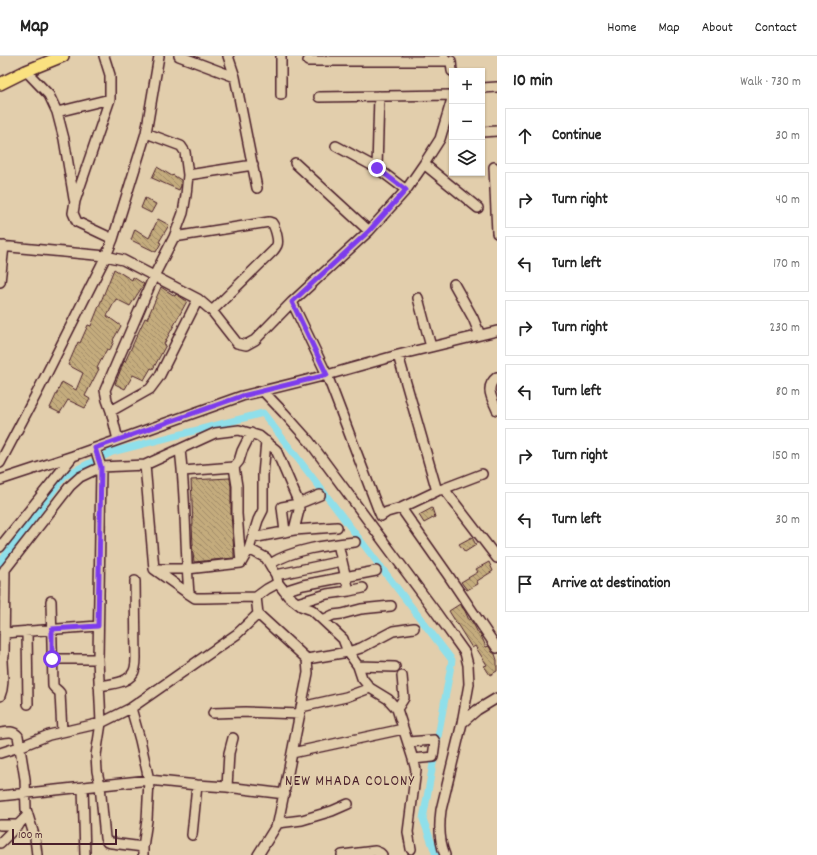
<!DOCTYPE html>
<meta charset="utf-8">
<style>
:root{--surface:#fff;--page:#f2f2f2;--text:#222;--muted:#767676;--line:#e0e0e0}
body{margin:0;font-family:Dekko,sans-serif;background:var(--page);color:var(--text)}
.controls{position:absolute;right:12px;top:12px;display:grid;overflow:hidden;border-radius:0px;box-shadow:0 1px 3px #0004}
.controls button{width:36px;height:36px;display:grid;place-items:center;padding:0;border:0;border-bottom:1px solid var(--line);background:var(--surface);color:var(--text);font:20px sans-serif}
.scale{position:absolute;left:12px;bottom:10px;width:105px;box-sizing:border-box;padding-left:4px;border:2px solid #4a1f2b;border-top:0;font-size:11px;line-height:14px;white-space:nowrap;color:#4a1f2b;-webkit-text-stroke:3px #e2ceac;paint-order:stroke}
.stop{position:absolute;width:12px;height:12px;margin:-9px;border:3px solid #7c3aed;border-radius:50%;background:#fff}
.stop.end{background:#7c3aed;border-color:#fff;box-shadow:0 1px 4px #0008}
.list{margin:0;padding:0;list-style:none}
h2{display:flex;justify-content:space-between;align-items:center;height:52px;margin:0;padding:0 16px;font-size:17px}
h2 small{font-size:13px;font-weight:400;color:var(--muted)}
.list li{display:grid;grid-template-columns:26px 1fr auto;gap:12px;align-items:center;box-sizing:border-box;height:56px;margin:0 8px 8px;padding:0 8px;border:1px solid var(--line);border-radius:0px}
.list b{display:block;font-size:15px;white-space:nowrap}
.list em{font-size:13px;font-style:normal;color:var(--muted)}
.icon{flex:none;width:22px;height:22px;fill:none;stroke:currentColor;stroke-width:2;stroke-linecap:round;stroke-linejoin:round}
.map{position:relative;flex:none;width:497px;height:799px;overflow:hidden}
header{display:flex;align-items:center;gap:24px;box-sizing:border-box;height:56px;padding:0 20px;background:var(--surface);border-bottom:1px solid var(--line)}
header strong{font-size:19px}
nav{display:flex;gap:22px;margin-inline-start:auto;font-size:14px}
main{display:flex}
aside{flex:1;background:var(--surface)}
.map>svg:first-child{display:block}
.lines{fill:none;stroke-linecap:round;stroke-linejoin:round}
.canal{stroke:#8fdfea;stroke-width:7}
.building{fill:url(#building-back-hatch);stroke:#4a1f2b}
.minor-casing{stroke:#4a1f2b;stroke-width:12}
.major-casing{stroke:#4a1f2b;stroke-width:14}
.minor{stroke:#e2ceac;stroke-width:9}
.major{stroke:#fae180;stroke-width:11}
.route{stroke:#7c3aed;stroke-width:5}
.labels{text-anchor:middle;stroke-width:3;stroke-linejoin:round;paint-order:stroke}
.neighbourhood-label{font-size:15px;letter-spacing:1px;fill:#4a1f2b;stroke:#e2ceac}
</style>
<header>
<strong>Map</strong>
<nav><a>Home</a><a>Map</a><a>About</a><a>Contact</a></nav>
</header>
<main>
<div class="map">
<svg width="497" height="799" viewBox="0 0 497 799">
<defs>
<pattern id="building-back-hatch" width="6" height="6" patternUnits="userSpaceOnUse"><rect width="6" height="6" fill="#c4ac7d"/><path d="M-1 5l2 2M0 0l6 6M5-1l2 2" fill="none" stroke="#a18b67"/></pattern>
</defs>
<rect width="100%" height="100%" fill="#e2ceac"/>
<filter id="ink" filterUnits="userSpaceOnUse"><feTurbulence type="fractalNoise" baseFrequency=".025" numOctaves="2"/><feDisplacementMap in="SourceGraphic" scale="8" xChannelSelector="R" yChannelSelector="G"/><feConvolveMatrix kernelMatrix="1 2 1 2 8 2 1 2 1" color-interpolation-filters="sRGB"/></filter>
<g filter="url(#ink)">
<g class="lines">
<path class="canal" d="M0,507L64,420L112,396L263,357L452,604L423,763L436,799"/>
</g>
<path class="building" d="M157,111L172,120L173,119L181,124V130L179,134L152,122Z
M145,142L156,148L151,157L141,152Z
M158,163L169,169L159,186L161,187L156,196L131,184L135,173L149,182Z
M114,213L132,224L133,221L144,228L130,250L116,243L107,260L121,270L113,284L114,285L110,294L107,293L97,312L99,313L85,340L90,343L85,352L68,344L60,357L50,352L62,326L76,334L83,317L68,309L78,286L80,287L88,269L91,270Z
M161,231L175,240L176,238L187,245L164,288L166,289L153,313L151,312L144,324L133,319L125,333L115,328L124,305L125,306L138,277L145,262L147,263Z
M230,422L231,430V458L234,496V502L194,506L192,489H193L192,469H193L191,424Z
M432,452L435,461L424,467L419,459Z
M472,481L476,489L465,496L459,488Z
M489,506L493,515L477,525L478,528L467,534L461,526L478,516L476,513Z
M460,548L465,555L469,564L470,563L474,569L478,577H480L486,591L489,590L492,596L495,598L497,604V615L490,619L484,610L487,609L475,590L472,592L449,555Z"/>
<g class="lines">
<g class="minor-casing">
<path id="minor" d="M104,0L110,19V43L75,145L73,157L77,166L113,183
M159,0L146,77L113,183L106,200L123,204L198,243L212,255L237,287L246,289L255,284L292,246L369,175L406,134L424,108L440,83L452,43
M179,0L235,21L228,0
M444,1L446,5H451L452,15
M308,5H446
M26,15L49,39L57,56L64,83L74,143
M235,21L257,132
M482,32L497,31
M281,39V0
M319,41L452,39
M57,56L110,43
M482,76L497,75
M146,77L181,90L185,96L188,119
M336,90L377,112L406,134
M295,107L369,175
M424,108L478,152
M494,111L497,177
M377,112L379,40
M174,181L269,166L272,167C275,171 279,184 277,189C277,190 274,194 273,195L212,255
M0,190L106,200L39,333L0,407
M0,226L4,190
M454,228L473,262L480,279
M418,242L431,291
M292,246L327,319L378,453L381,460L387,456L401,452L437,435L398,299
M497,321C484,331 492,342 497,354
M263,335L284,357L309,385L435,555L465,597L468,609L469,628L462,667
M111,355L107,344L105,334L154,220L174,181L183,157L186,139L188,119L253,109
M118,384L111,355L150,333L159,321L198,243
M95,392L101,411L98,603L101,667L96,699L97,715L100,729L105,782L107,786L112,787L143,791
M180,394C186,441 185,490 189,538L195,542H204L256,541
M145,409L154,513L189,538
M183,415L234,411
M0,424L73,400L242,340L327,319L398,299L497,275
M444,433L497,502
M440,434L482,418
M401,452L448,519L497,592
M285,476L282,451L298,448L320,439
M252,482L294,474L337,471
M338,488L349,535
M0,491L73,400
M249,493L258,464L263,454V419L266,385
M241,507L237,458V430L234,411L239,405L242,395L251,377
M270,508C294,493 327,489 355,486
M154,513H187L241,507L249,493L266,502L276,519L278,527L288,540L301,550L312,554L343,583L348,596L358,610L362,622L370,632
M276,519L342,505
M0,520L70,430L80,421L101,411L145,409L215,377L239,374L259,380L276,394L298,445L299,454L294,474
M284,535L303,529L376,515
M51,545L53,630C55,633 58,634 60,637L62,676
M297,547L327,538L349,535L363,532
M258,558L307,603L348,596L361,592L393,575L414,572
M323,564L333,559L342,558L361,553L391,550
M27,575L28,648
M4,577L98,570
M52,603H98
M0,604L2,603L4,600L5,513
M358,610L395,611
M99,630C112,628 132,627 135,612C136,608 136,605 136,602L135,525
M0,640C5,629 2,615 2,603
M301,651L346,641L370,632L388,643L397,653L413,703L416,714L408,776L411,793
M131,652L140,684L149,724L147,764L143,791V799
M397,653L404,642L402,620
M213,657L245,656L300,658
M0,677C7,676 13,674 18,680L25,723L26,753L35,782L37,799
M408,686L434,684L435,686L433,701L413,703
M0,697L19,691L49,679L101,667L131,652L237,578L258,558L256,541L267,533L278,527
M292,697L403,673
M83,731L85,799
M227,731L229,697L233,682
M0,740L149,724L197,729L227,731L285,738
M278,767L302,764L332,755L348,748
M0,769H19
M192,779L197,729
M0,787L28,759
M258,799L278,767L308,617L307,603
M342,799L375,795L380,797L382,799
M445,799C439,785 439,769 441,754L462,667L477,654L497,642"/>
</g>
<g class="major-casing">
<path id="major" d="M0,28L26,15L63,0"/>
</g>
<use href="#minor" class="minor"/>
<use href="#major" class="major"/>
</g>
</g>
<g class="lines" filter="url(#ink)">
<path class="route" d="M52,603V573L98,570L101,411L95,392L242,340L327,319L292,246L369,175L406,134L377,112"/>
</g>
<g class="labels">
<g class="neighbourhood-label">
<text x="350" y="729">NEW MHADA COLONY</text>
</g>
</g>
</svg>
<div class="controls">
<button>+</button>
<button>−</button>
<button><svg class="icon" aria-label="layers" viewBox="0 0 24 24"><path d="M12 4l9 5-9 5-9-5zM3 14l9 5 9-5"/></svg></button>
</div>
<div class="scale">100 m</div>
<div class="stop" style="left:52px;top:603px"></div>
<div class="stop end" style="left:377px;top:112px"></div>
</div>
<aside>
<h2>10 min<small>Walk · 730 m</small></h2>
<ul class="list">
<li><svg class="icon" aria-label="ahead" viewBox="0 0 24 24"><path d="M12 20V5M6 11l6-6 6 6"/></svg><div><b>Continue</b></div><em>30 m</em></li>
<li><svg class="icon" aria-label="right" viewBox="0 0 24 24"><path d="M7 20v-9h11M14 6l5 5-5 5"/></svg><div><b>Turn right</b></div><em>40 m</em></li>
<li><svg class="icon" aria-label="left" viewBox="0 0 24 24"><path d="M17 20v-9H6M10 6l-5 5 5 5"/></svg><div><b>Turn left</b></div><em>170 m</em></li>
<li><svg class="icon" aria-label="right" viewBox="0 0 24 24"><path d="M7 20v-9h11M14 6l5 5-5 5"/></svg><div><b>Turn right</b></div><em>230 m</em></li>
<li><svg class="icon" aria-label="left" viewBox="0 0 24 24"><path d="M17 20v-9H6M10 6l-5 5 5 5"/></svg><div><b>Turn left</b></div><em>80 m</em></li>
<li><svg class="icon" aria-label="right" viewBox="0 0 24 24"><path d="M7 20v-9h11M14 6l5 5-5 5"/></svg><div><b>Turn right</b></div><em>150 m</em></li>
<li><svg class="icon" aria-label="left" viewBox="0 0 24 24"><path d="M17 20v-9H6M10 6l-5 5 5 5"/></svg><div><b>Turn left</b></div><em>30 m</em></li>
<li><svg class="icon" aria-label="arrive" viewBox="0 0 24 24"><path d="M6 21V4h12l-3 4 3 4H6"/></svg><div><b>Arrive at destination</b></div></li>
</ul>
</aside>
</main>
